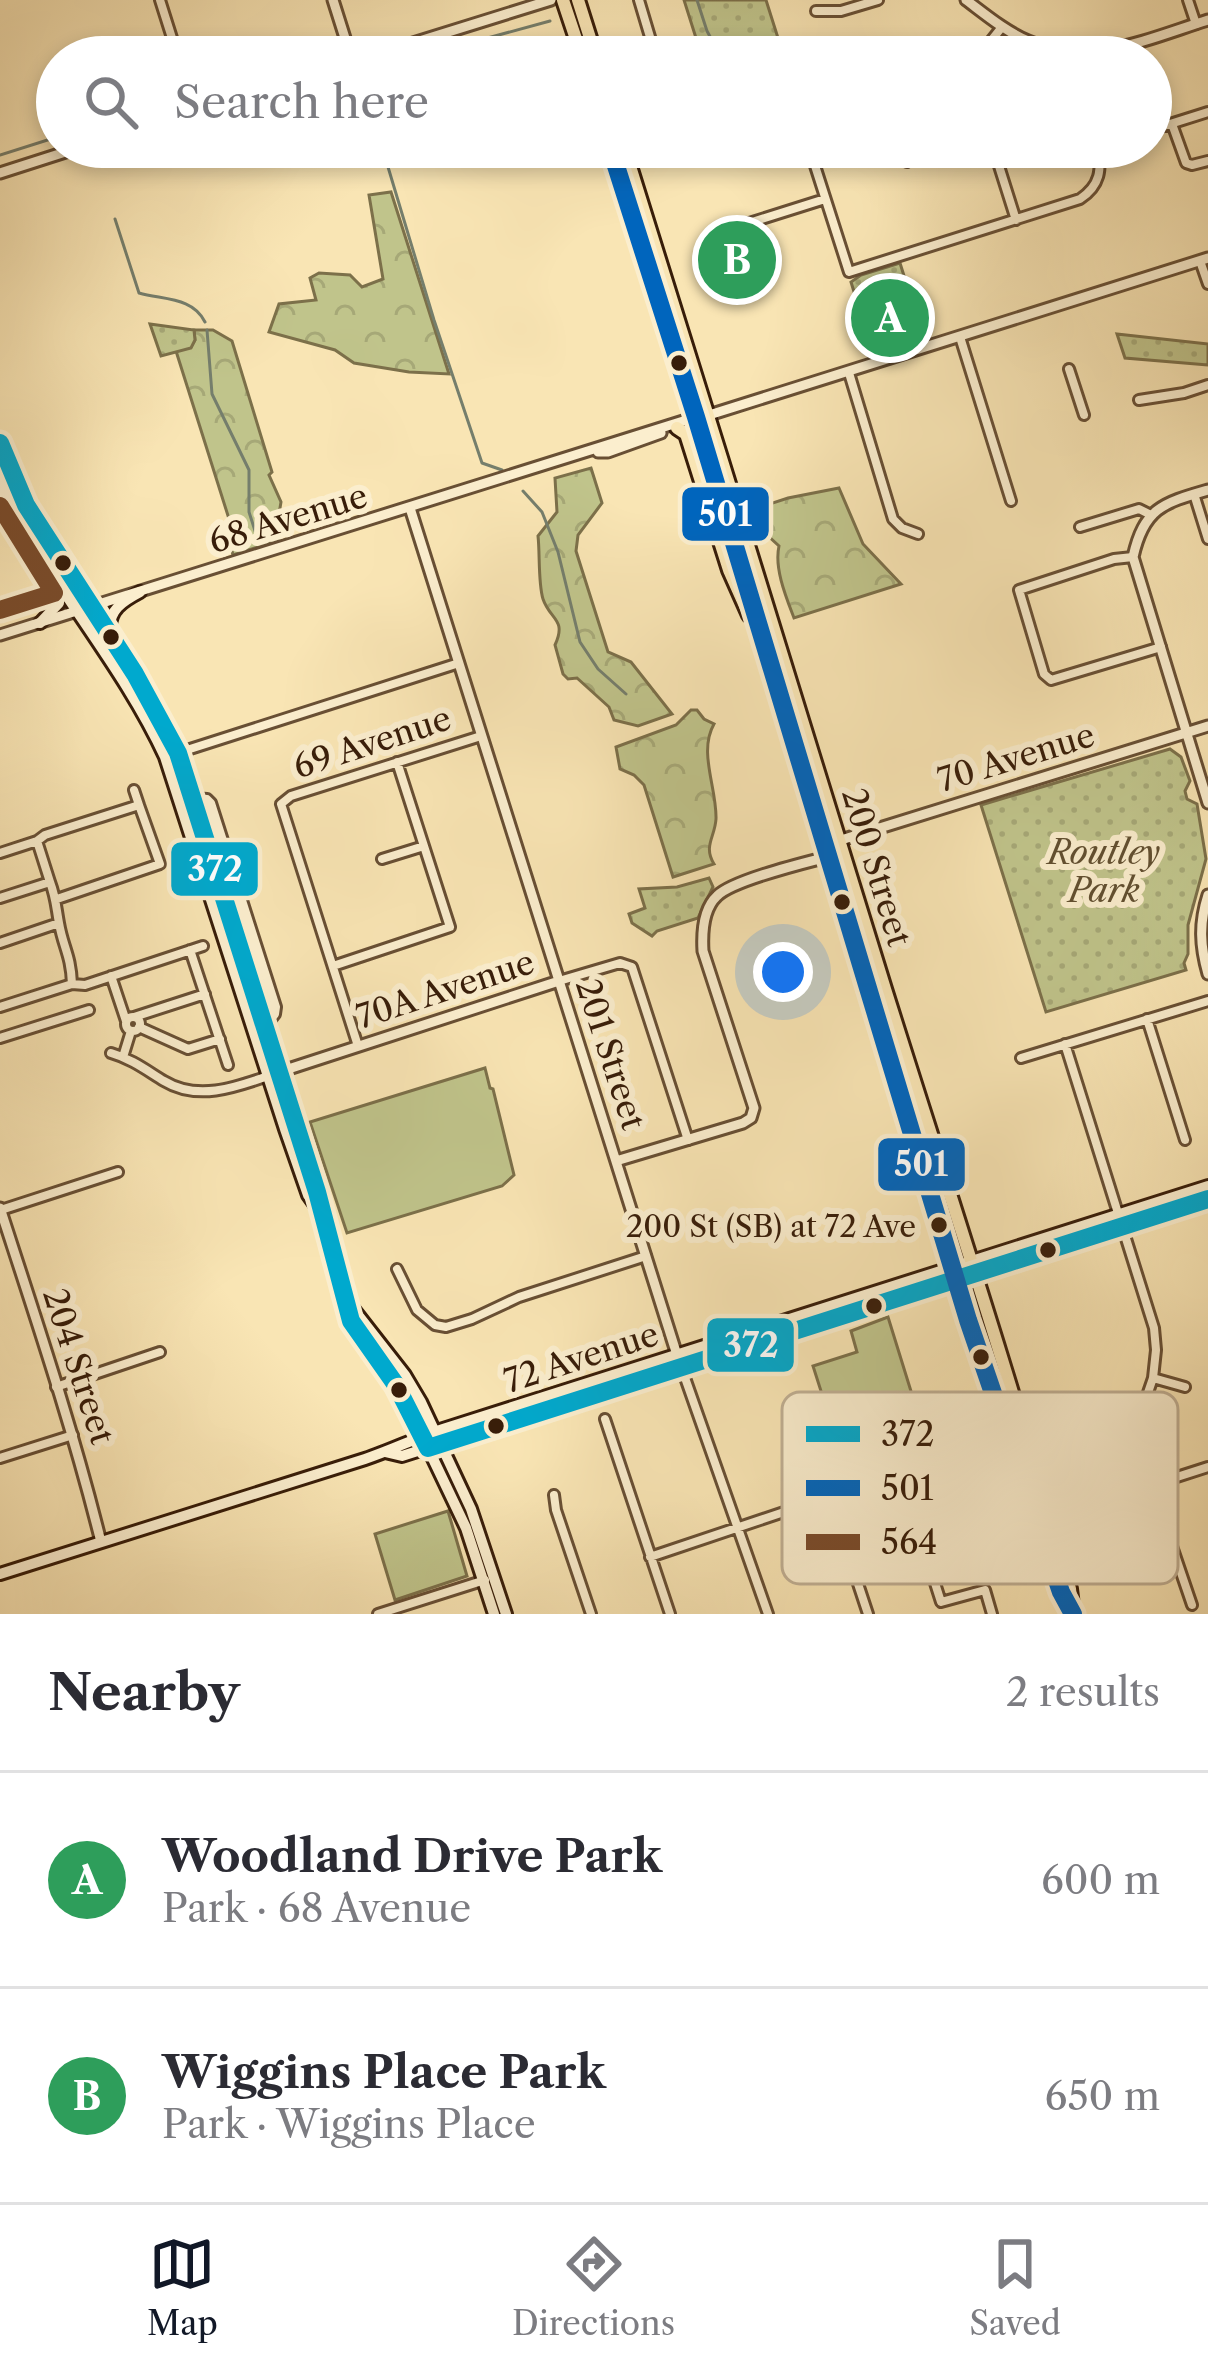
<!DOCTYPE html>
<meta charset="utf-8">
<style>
:root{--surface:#fff;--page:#f7f7f7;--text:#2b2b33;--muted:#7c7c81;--line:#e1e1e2;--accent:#111827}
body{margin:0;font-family:"Libre Caslon Text",serif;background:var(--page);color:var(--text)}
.you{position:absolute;left:783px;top:972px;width:42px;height:42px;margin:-30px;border:9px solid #fff;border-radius:50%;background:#1a73e8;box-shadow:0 0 0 18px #1a73e833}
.badge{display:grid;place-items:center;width:78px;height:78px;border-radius:50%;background:var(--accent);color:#fff;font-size:39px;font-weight:700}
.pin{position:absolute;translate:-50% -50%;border:6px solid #fff;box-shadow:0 3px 12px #0006}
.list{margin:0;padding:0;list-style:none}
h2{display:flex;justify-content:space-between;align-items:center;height:156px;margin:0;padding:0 48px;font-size:51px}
h2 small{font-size:39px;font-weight:400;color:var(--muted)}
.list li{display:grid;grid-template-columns:78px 1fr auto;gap:36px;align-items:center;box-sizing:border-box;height:216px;padding:0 48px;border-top:3px solid var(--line)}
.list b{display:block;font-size:45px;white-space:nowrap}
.list p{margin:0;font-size:39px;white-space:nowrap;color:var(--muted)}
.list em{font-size:39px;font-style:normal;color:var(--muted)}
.icon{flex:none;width:66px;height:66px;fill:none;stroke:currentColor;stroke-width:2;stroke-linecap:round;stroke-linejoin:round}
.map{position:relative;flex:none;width:1208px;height:1614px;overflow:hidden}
.search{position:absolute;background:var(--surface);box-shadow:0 6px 18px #0003;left:36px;right:36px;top:36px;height:132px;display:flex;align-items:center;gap:30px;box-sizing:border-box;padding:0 42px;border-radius:66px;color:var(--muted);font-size:45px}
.sheet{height:588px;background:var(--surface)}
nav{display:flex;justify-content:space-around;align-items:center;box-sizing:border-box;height:168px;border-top:3px solid var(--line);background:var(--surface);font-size:33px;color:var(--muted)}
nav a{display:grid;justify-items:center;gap:6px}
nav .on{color:var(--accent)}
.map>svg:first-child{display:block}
.grass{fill:#c0c48b;stroke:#7c704a;stroke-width:3}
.forest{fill:url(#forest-crowns);stroke:#7c704a;stroke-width:3}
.park{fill:url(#park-dots);stroke:#7c704a;stroke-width:3}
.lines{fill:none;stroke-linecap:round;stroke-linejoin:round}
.stream{stroke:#757e6c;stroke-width:3}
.minor-casing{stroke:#684f34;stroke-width:14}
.tertiary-casing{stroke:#684f34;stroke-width:15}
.secondary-casing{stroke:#381d09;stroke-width:16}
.primary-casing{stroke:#381d09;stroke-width:18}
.minor{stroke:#fbeece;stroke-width:8}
.tertiary{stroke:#fbeece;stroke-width:9}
.secondary{stroke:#fbeece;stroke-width:10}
.primary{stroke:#f9e5b4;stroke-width:12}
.bus-1-casing{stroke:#fbeece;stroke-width:27}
.bus-2-casing{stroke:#fbeece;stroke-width:27}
.bus-3-casing{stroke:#fbeece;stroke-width:27}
.bus-1{stroke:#00a9ce;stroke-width:18}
.bus-2{stroke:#0065bd;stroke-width:18}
.bus-3{stroke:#7a4b2a;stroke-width:18}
.bus-dot{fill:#381d09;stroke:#fbeece;stroke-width:4.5}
.labels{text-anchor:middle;stroke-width:12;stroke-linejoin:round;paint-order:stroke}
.bus-label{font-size:30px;fill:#381d09;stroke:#fbeece;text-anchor:end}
.street-label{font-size:33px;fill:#381d09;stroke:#fbeece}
.park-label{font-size:33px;font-style:italic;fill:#614f30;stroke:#fbeece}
.key{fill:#fbeece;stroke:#c0af93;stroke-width:3}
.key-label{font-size:33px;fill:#381d09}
.line-badge{stroke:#fbeece;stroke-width:4.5}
.badge-label{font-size:33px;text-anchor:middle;font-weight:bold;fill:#fff}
</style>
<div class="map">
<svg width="1208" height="1614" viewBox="0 0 1208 1614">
<defs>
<pattern id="forest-crowns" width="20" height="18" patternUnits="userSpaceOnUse" patternTransform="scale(3)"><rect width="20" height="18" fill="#c0c48b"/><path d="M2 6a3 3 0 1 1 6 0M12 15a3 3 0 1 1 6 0" fill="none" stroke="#a6a877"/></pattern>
<pattern id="park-dots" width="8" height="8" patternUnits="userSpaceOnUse" patternTransform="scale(3)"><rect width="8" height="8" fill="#c0c48b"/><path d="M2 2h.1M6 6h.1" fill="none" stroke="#a6a877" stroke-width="1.8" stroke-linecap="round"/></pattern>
</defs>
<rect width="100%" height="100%" fill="#f9e5b4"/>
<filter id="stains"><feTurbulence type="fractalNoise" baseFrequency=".00167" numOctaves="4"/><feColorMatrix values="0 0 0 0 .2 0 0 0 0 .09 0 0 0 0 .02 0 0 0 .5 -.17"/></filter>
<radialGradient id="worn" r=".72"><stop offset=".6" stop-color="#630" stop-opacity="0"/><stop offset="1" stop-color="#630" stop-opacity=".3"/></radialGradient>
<path class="grass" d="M200,803L205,804L270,1009L266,1010Z
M485,1068L490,1088L493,1089L514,1175L502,1186L347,1233L310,1122Z
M888,1317L932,1459L908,1467L903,1460L894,1456L886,1460L880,1467L858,1474L850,1439L835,1435L813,1366L857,1352L851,1331Z
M448,1511L467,1576L395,1600L375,1534Z"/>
<path class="forest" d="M391,192L449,374L409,372L354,363L335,350L269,332L279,304L316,300L310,278L319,273L350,275L362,287L383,279L369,195Z
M194,330H213L232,341L272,472L269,475L281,502L278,520L282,533L277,541L233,555L227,533L230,522L176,351L191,347L195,340Z
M591,468L602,503L578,535L576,551L608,652L631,662L672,714L638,726L614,720L609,707L577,678L568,679L563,674L555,645C567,619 550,620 543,599C538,583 540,553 538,536L557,512L555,478Z
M839,488L863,544L901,584L794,618C786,597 774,568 779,546L767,535H753L745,512L788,498Z
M691,710H697L704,719L714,724C698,752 717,788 716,819C715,837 703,846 714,864L673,877L644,785L634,775L620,769L616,747L676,725Z"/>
<path class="park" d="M684,0H766L784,57H702Z
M734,233C749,241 757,269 746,282H737C726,274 718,251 724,238Z
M900,263L924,340L874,356L851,282L861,275Z
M150,324L194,330L195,340L191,348L161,356Z
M1117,334L1208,344V365L1125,358Z
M1170,749L1181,757L1190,781L1185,791L1187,799L1197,804L1206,859L1188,925V954L1184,963L1186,970L1046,1012L981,805Z
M709,878L713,887L698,918L657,931L652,936L632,923L629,914L645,908L639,889L677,887Z"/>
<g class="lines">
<path class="stream" d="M697,0L707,31L721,57
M418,57L550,21
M382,147L434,320L482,463L502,470
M0,155L57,137
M115,219L139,293C164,300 193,297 205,322
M207,330L212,394L249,470V512L258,540
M523,491L542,512L558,552L580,642L598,669L626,694"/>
<g class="minor-casing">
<path id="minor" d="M160,0L178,57
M639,0L656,57
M1188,0L1196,24
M816,11H841L878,0
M978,57L1002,27
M1172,124L1186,163L1192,165L1208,161
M1151,130L1208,112
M686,147H700
M809,147L849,272L1080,199C1101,185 1101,170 1099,147
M902,147L907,162
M993,147L1016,220
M744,225L757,274C753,286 741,290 730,284C721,270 712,249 721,234L727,230L825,199
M1200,261L1208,284
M960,337L1011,501
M1069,369L1084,415
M849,373L893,519L902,528L918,534
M1139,400L1184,393L1208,385
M1194,494L1208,539
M1080,527L1139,509L1149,514
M1133,557L1114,559L1019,590L1044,674L1051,680L1161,647
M165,757L459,663
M134,790L139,805
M194,798L207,799L211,803L276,1007L275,1014L265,1027
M0,853L37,841
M382,859L424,846
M50,882L37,841L45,835L139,805L160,864L57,899
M0,898L50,882C56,898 56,907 59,923C63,947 71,955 72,984L0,1007
M0,943L59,923
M190,950L228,1065
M333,966L450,927L397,762
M111,976L126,1021
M559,981L620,963L632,967L688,1140
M72,984L85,985L203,946
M126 1024a7 7 0 1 1 14 0a7 7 0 1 1-14 0Z
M134,1017L205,994
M1147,1019L1185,1140
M139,1027L188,1049L220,1039
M0,1038L89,1010
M1065,1044L1154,1328L1156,1350L1153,1378L1141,1413L1139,1435L1143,1461L1192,1605
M358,1046L281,804L291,796L481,736
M111,1053C132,1059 146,1070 164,1081C197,1101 234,1088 268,1076
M123,1057L131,1031
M1021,1058L1208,1001
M1,1210L118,1172
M397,1269L417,1310L435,1325L446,1327L472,1319L519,1297L646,1256
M677,1355L768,1614
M1153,1378L1185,1387
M56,1387L160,1352
M605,1419L670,1614
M0,1458L73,1435
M1152,1485L1208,1467
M554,1495L556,1510L591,1614
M829,1496L868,1614
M650,1557L900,1473L941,1602L985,1590L992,1614
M378,1614L485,1580"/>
</g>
<g class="tertiary-casing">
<path id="tertiary" d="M333,0L351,57
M966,0C986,15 1005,31 1028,41C1087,68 1150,38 1208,20
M368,57L551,0
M0,173L81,147
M709,415L1208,258
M598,452H608L661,433
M1208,490C1163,503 1144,508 1133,557L1208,803
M410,508L677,1355
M0,635L696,417
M841,840L1208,726
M1208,895C1199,923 1200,946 1208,974
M273,1074L559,981
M616,1161L743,1123L751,1118L754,1108L703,951C702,934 703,909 717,896C733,880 804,863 827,857
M0,1208C36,1319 73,1429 101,1542"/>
</g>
<g class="secondary-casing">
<path id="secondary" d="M0,443C17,501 54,549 86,599C119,649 153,698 178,753L317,1192L321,1214L351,1321L406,1402L466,1528L494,1614
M0,481C44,579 120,659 165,757L285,1129L308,1195L318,1209
M40,623L59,603L58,583
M110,631C108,610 123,601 140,592
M348,1302L405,1375L421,1402L471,1509L506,1614
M385,1452L402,1456L1208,1199
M0,1574L365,1459C392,1450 418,1437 446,1428L1208,1186"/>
</g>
<g class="primary-casing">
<path id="primary" d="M563,0L582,57
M578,0L596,57
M610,147L696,417L968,1320L1061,1592L1070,1604
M624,147C713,427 797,709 885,989C948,1189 1013,1387 1070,1589L1073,1614
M677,428L686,434L729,570L749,615"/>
</g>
<use href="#minor" class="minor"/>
<use href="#tertiary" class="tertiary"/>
<use href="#secondary" class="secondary"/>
<use href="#primary" class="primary"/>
<g class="bus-1-casing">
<path id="bus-1" d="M0,443L26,505L135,674L178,753L317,1192L351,1321L396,1385L428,1448L1208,1199"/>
</g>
<g class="bus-2-casing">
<path id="bus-2" d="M610,147L696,417L968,1320L1061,1592L1073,1614"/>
</g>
<g class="bus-3-casing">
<path id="bus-3" d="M0,506L54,593L0,610"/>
</g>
<use href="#bus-1" class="bus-1"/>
<use href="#bus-2" class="bus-2"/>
<use href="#bus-3" class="bus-3"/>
</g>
<g class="bus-dot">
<circle cx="679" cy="363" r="10"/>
<circle cx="63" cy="563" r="10"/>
<circle cx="111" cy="637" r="10"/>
<circle cx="842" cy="902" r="10"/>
<circle cx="939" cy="1225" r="10"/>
<circle cx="1048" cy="1250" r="10"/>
<circle cx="874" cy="1306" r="10"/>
<circle cx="981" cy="1357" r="10"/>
<circle cx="399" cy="1390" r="10"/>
<circle cx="496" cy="1426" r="10"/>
</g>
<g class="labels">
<g class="bus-label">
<text x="916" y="1237">200 St (SB) at 72 Ave</text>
</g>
<g class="street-label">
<text transform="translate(288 518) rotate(-17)" y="12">68 Avenue</text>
<text transform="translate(372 742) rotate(-18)" y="12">69 Avenue</text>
<text transform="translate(1016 757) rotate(-17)" y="12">70 Avenue</text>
<text transform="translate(877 867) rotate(73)" y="12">200 Street</text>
<text transform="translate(445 989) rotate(-18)" y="12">70A Avenue</text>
<text transform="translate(611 1054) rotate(72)" y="12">201 Street</text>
<text transform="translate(581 1357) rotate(-18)" y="12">72 Avenue</text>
<text transform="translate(79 1366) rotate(72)" y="12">204 Street</text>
</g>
<g class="park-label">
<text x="1104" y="864">Routley<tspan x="1104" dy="38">Park</tspan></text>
</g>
</g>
<rect x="782" y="1392" width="396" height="192" rx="18" class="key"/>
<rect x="806" y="1426" width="54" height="16" fill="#00a9ce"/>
<rect x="806" y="1480" width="54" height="16" fill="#0065bd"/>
<rect x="806" y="1534" width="54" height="16" fill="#7a4b2a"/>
<g class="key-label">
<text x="881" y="1446">372</text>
<text x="881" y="1500">501</text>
<text x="881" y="1554">564</text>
</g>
<g class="line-badge">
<rect x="680" y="485" width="91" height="58" rx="12" fill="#0065bd"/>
<rect x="169" y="840" width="91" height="58" rx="12" fill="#00a9ce"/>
<rect x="876" y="1136" width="91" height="57" rx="12" fill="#0065bd"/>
<rect x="705" y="1316" width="91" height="58" rx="12" fill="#00a9ce"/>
</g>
<g class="badge-label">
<text x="725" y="526">501</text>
<text x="215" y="881">372</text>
<text x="921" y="1176">501</text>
<text x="751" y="1357">372</text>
</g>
<rect width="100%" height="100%" filter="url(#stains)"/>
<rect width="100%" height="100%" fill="url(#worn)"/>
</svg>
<div class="you"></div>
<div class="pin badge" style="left:890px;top:318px;background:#2e9e5b">A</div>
<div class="pin badge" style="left:737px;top:260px;background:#2e9e5b">B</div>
<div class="search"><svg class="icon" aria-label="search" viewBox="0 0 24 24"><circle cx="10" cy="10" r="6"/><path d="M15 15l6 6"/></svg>Search here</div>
</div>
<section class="sheet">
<h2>Nearby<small>2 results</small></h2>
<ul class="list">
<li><span class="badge" style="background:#2e9e5b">A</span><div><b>Woodland Drive Park</b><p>Park · 68 Avenue</p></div><em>600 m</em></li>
<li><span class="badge" style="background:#2e9e5b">B</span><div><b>Wiggins Place Park</b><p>Park · Wiggins Place</p></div><em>650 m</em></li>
</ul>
</section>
<nav>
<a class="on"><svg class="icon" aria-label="map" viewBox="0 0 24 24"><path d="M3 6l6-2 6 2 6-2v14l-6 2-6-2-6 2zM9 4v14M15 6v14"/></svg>Map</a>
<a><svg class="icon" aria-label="directions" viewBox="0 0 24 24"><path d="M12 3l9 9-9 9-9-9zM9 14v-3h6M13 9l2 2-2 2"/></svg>Directions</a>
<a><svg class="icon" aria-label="saved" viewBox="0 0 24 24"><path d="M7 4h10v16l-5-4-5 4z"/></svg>Saved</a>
</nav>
